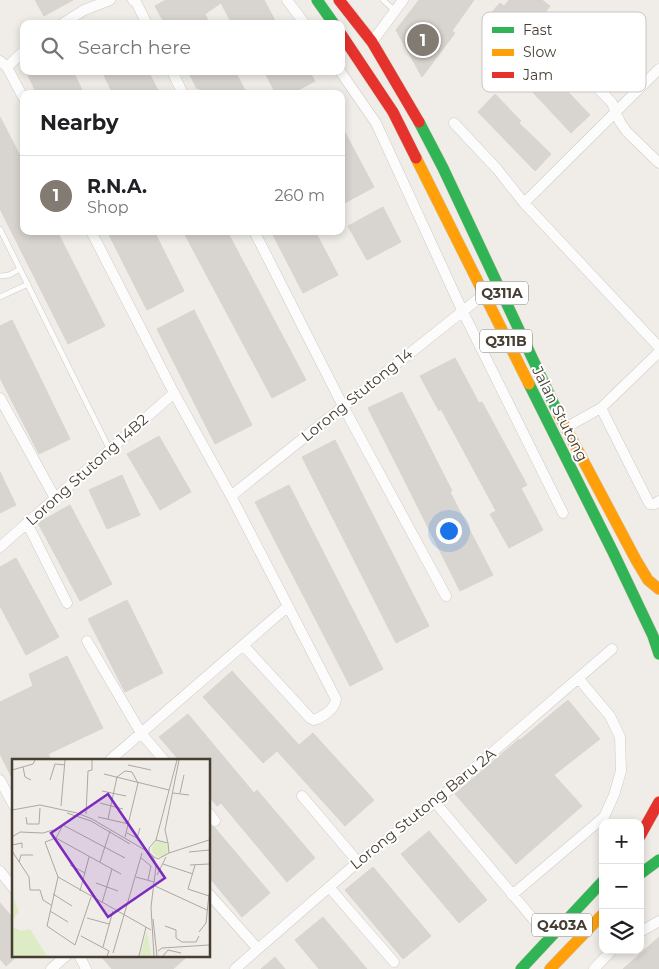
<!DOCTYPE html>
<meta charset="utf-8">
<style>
:root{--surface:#fff;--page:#f6f6f6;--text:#202124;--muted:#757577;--line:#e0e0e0;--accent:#827b72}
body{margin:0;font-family:Montserrat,sans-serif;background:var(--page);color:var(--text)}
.controls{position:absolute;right:15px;bottom:15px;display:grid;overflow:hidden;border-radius:10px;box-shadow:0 2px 8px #0003}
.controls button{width:45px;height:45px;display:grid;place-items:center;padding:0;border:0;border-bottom:1px solid var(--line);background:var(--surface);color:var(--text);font:25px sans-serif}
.you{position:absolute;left:448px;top:530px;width:18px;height:18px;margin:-12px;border:4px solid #fff;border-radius:50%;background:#1a73e8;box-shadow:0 0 0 8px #1a73e833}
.badge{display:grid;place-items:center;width:32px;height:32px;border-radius:50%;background:var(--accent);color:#fff;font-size:16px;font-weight:700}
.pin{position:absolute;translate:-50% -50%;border:2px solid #fff;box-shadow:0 1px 5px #0006}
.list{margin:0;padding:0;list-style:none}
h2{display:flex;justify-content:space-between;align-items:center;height:65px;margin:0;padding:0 20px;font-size:21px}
h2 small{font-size:16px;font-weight:400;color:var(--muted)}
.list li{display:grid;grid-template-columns:32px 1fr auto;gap:15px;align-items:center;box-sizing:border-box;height:80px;padding:0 20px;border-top:1px solid var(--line)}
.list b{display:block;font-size:19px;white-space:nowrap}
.list p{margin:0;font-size:16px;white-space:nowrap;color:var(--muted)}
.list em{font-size:16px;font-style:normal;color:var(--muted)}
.icon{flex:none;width:28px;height:28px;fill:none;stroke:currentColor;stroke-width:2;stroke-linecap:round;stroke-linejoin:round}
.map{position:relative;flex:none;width:659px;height:969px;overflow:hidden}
.search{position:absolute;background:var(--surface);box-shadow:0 2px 8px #0003;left:20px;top:20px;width:325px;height:55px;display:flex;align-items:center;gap:12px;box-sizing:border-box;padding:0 18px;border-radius:10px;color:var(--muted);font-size:19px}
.panel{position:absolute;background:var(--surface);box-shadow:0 2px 8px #0003;left:20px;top:90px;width:325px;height:145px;border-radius:10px}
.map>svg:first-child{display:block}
.building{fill:#d8d4cf;stroke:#d8d4ce}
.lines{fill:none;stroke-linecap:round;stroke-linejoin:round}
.lane-casing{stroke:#cecbc5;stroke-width:6}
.street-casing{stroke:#cecbc5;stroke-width:11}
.fast-casing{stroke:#d4c9b3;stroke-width:12}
.slow-casing{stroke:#d4c9b3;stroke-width:12}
.jam-casing{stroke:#d4c9b3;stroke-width:12}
.lane{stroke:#fdfcfc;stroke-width:5}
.street{stroke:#fdfcfc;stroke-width:10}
.fast{stroke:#30b455;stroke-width:11}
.slow{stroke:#ff9f0a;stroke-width:11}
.jam{stroke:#e5322d;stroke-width:11}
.labels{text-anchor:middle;stroke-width:4;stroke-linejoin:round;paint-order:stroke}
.shield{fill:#fff;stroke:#7e7870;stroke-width:1}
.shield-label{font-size:14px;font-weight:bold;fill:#463e33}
.street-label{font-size:15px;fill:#463e33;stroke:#fff}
.inset-road{fill:none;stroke:#aca7a0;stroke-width:1}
.view{fill:#7b2cbf;fill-opacity:0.15;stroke:#7b2cbf;stroke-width:2.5}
.inset-edge{fill:none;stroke:#463e33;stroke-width:2.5}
.key{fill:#fff;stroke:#c8c5c2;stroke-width:1}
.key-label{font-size:14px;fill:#463e33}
</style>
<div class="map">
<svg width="659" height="969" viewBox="0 0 659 969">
<rect width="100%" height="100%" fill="#f0ede8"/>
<path class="building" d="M35,0H73L44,16Z
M166,0H264L277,24H232L221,3L205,14L210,24H165L155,6Z
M419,0H474L452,31L455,33L422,77L396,30Z
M509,0H542L550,6L535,26L529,21L514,38L500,27L504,22L492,12L500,3L504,6Z
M531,53L590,115L571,133L512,70Z
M26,71H73L84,94H37Z
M102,71H148L160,94H113Z
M188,71H235L247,94H202L199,88L197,89Z
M264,71H309L315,81L291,94H276Z
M495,94L521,121L519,123L551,154L535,171L478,112Z
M0,117L24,163V231H57L105,326L68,344L0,209Z
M341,125L374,187L341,205Z
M383,207L401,242L367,260L348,226Z
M107,231H154L184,291L147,310Z
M183,231H227L306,380L272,398Z
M271,231H315L338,275L303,293Z
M194,310L252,425L215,444L157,329Z
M12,320L70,439L39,454L0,378V326Z
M455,358L479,403L482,402L527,485L521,488L543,530L509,548L490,514L496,511L441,409L439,411L420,376Z
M402,392L452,491L450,492L493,575L460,591L368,408Z
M159,436L191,492L160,510L127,454Z
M335,440L429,626L396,643L302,457Z
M0,472L16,505L0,513Z
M122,475L140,515L107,529L89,490Z
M289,485L383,669L350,686L255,502Z
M70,505L112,584L80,601L38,523Z
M16,558L59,637L26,655L0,606V567Z
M127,600L163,673L125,692L88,619Z
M67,656L103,728L48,754L51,760H14V782L0,754V702L33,686L29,674Z
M232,671L299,745L313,733L374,800L345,826L277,751L263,763L203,697Z
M568,700L600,739L554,775L582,806L516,864L455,794L519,739L520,740Z
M188,714L254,793L257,790L315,858L287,882L221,803L217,806L209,796V760H179L159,737Z
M209,824L215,828L270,893L242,917L209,877Z
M429,831L487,900L459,923L401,854Z
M373,867L431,936L403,959L345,890Z
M0,903L14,919V959L6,966L0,959Z
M323,917L367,969H319L295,940Z
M659,937V969H623Z
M100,955H189L173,969H112Z
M275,957L285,969H261Z"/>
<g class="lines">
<g class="lane-casing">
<path id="lane" d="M383,0L395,11
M0,229L110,450
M0,276L9,275L20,269
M0,297L28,284"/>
</g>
<g class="street-casing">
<path id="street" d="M133,0L136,2L147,24
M287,0L305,24
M62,24L84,10L110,0
M544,30L612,103L620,122L627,132L659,163
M372,42L403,0
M0,61L7,67L24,99
M7,67L24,51
M172,71L183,94
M340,71L376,123L462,310L563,513
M454,123L497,169L524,203L659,347
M524,203L659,69
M91,231L174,393L231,496L336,699C335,709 323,717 314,720L310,718L244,646
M254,231L343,406L446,596
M0,398L55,498
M601,408L648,501L650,504H655L659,501
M565,428L601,408L659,352
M231,496L483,295
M27,523L67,603
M0,547L174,393
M87,641L141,733L164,760
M110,760L287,607
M0,780L14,806
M302,796L358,862
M435,802L549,938
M209,813L215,821
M0,871L14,889
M329,887L394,962
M209,894L257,948
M512,895L604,817L614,795L621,771L620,737L610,716L578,678
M640,932L659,921
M79,955L86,969
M51,969L67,955
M235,969L358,862L435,802L612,649
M594,969L612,950"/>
</g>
<g class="fast-casing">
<path id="fast" d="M317,0L334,24
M419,122L443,168L559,415
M529,384L613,552L653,636L659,654
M640,874L659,860
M521,969L603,881"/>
</g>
<g class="slow-casing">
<path id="slow" d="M416,158L529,384
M559,415L636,560L648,580L659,589
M550,969L603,914"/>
</g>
<g class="jam-casing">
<path id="jam" d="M339,0L372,42L419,122
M341,34L393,112L416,158
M640,836L659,802"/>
</g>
<use href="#lane" class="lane"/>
<use href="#street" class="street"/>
<use href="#fast" class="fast"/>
<use href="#slow" class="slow"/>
<use href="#jam" class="jam"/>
</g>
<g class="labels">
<g class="shield">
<rect x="476" y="281.5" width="52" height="23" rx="4"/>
<rect x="480" y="329.5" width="52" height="23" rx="4"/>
<rect x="532" y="913.5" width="60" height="23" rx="4"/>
</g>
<g class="shield-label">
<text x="502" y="298">Q311A</text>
<text x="506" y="346">Q311B</text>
<text x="562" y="930">Q403A</text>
</g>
<g class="street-label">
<text transform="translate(357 395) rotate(-39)" y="5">Lorong Stutong 14</text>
<text transform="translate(560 414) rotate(63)" y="5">Jalan Stutong</text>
<text transform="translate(87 470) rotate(-42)" y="5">Lorong Stutong 14B2</text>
<text transform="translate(423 809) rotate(-39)" y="5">Lorong Stutong Baru 2A</text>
</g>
</g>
<g transform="translate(12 759)">
<rect width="198" height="198" fill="#f0ede8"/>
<path d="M140 90a8 8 0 1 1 16 0a8 8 0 1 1-16 0ZM0,135L7,153L0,162ZM0,168L9,172L18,170L35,197H0ZM135,171L139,197H128Z" fill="#deecc5"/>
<path class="inset-road" d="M116,6L139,11M11,8L13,18L19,21M0,11L21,5L23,1M92,15L157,31M38,21L43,5L53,6M90,32L114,37M161,34L177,36M168,34L172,16M88,44L111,50M49,47L53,1M0,51L28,46L65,54L80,60L133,91L139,95L142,98L146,100L157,94L156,84L144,81L137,89V93L139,95L141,98L143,103L144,107L139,148L142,197M55,54L79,62L118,85M74,55L76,12L80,11V1M14,58L15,65H27L28,49M86,58L117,65M96,60L105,18L113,12L120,13L126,24L113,78M115,74L125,79L128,69M0,78L8,73L31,74L41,71M44,79L51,66L113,99M144,81L165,1M156,84L153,71L167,1M0,86L10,84V89M0,92L17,118L18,131H28L31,141L39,146M177,93L197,91M157,94L197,81M129,99L139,107L136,121M7,103L9,96H21M88,103L98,72M151,105L181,115M58,106L73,114M178,106L197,105M183,106L176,130L197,137M145,116L154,98M46,118L139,171M124,118L142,123M84,124L106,132M143,127L195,151M68,132L77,98M41,135L60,147M79,138L63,186L35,167L46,118L33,83L44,79L109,115M90,144L100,110M38,152L56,163M75,159L97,165M141,160L145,197M153,167L164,171V179L170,183H184L187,177M187,173L194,164L197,135M69,177L97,192L95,197M91,188L101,152M146,192L150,189L197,186M101,194L130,94M127,197L134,168M151,197L156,191L169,194"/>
<path class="view" d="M96,35L153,119L96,158L39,74Z"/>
<rect width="198" height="198" class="inset-edge"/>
</g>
<rect x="482" y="12" width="164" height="80" rx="8" class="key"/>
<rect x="492" y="27" width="22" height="6" fill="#30b455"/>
<rect x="492" y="49" width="22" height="7" fill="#ff9f0a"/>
<rect x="492" y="72" width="22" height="6" fill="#e5322d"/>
<g class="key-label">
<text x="523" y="35">Fast</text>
<text x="523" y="57">Slow</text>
<text x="523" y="80">Jam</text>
</g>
</svg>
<div class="controls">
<button>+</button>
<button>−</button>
<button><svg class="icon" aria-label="layers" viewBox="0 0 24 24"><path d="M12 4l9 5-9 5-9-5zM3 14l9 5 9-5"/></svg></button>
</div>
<div class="you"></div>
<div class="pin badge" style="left:423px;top:40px">1</div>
<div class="search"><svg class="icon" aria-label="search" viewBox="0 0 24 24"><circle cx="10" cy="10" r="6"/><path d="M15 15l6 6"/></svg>Search here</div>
<section class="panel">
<h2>Nearby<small></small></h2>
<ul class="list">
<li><span class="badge">1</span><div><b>R.N.A.</b><p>Shop</p></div><em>260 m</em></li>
</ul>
</section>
</div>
